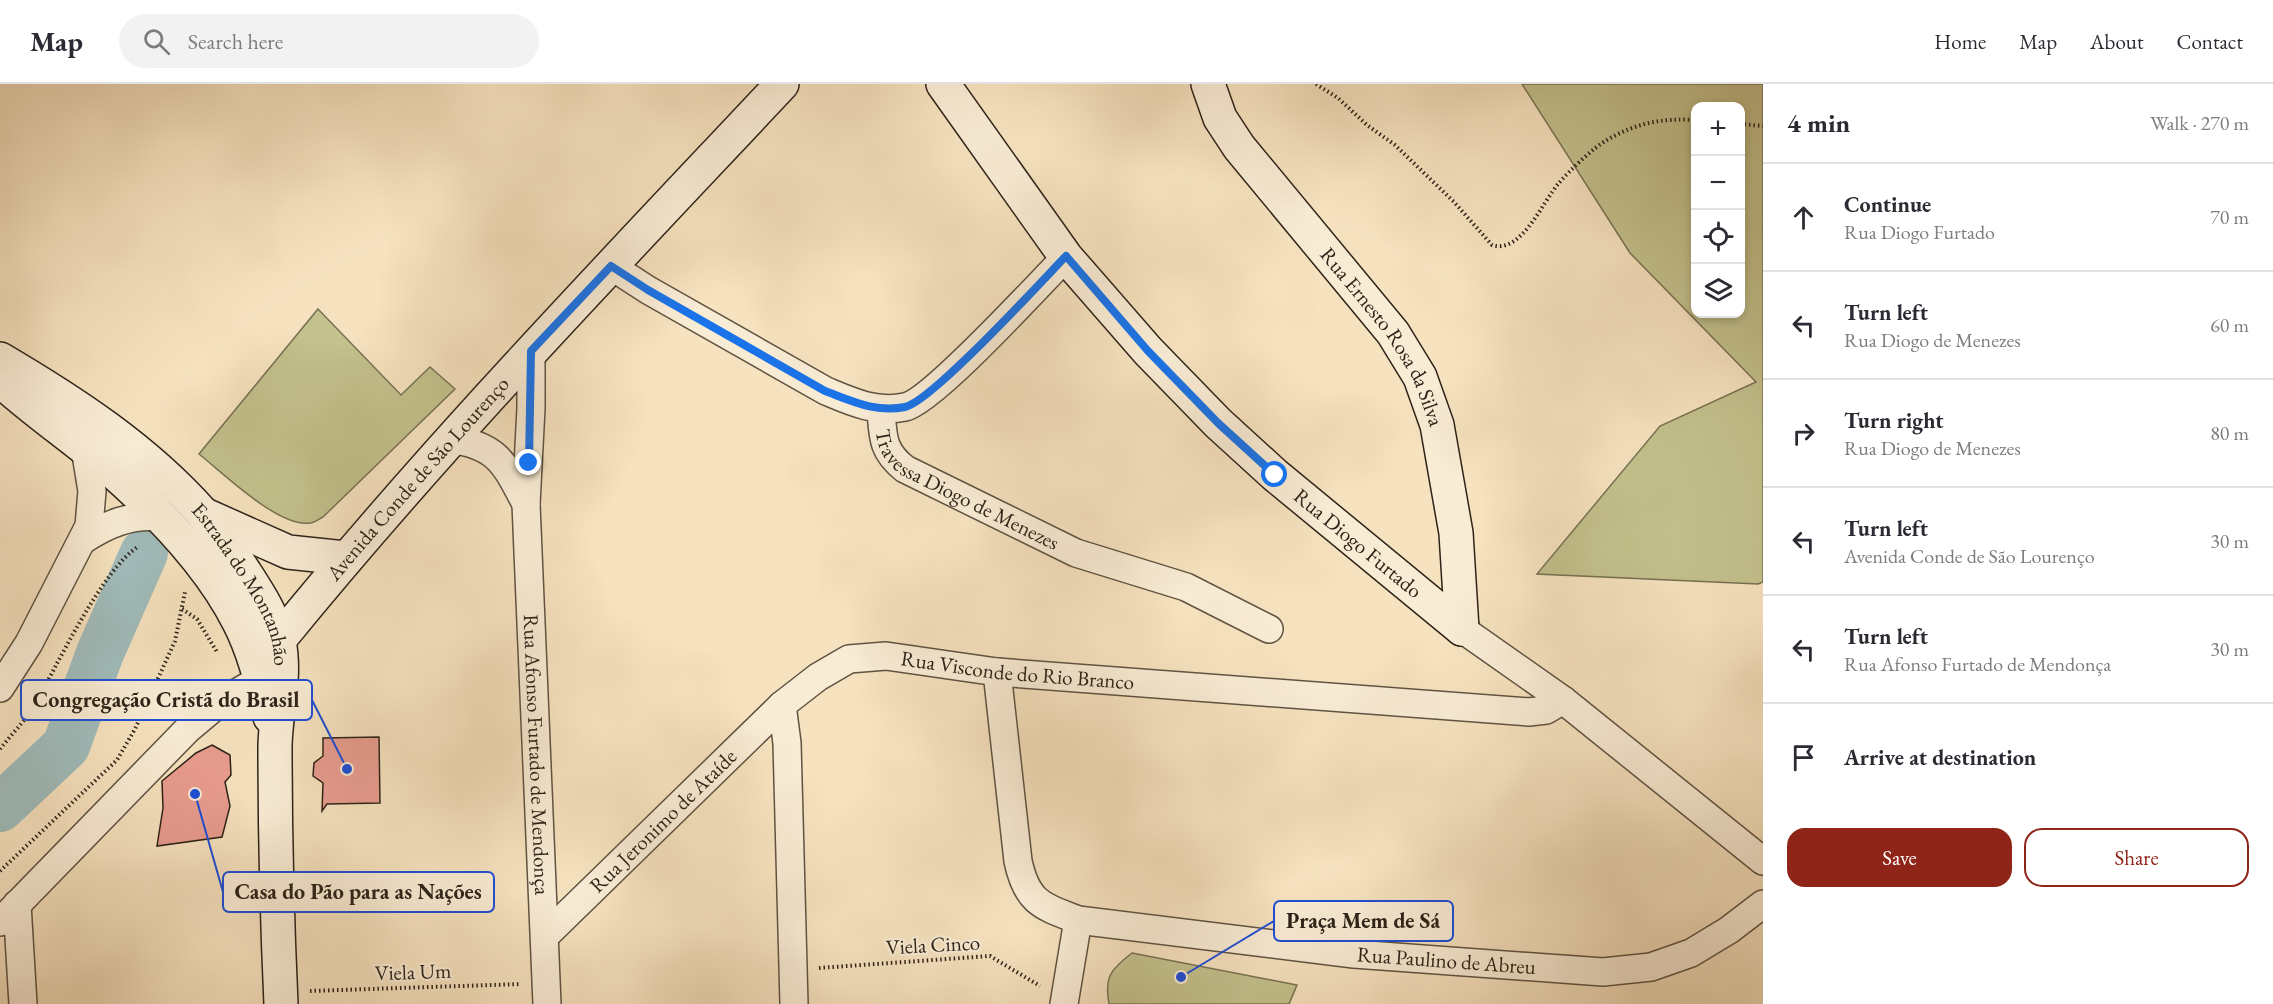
<!DOCTYPE html>
<meta charset="utf-8">
<style>
:root{--surface:#fff;--page:#f2f2f3;--text:#2b2b33;--muted:#7c7c81;--line:#e1e1e2;--accent:#8f2418}
body{margin:0;font-family:"EB Garamond",serif;background:var(--page);color:var(--text)}
.controls{position:absolute;right:18px;top:18px;display:grid;overflow:hidden;border-radius:12px;box-shadow:0 3px 9px #0003}
.controls button{width:54px;height:54px;display:grid;place-items:center;padding:0;border:0;border-bottom:2px solid var(--line);background:var(--surface);color:var(--text);font:30px sans-serif}
.stop{position:absolute;width:18px;height:18px;margin:-14px;border:4px solid #1a73e8;border-radius:50%;background:#fff}
.stop.end{background:#1a73e8;border-color:#fff;box-shadow:0 2px 6px #0008}
.list{margin:0;padding:0;list-style:none}
h2{display:flex;justify-content:space-between;align-items:center;height:78px;margin:0;padding:0 24px;font-size:26px}
h2 small{font-size:20px;font-weight:400;color:var(--muted)}
.list li{display:grid;grid-template-columns:39px 1fr auto;gap:18px;align-items:center;box-sizing:border-box;height:108px;padding:0 24px;border-top:2px solid var(--line)}
.list b{display:block;font-size:22px;white-space:nowrap}
.list p{margin:0;font-size:20px;white-space:nowrap;color:var(--muted)}
.list em{font-size:20px;font-style:normal;color:var(--muted)}
.actions{display:flex;gap:12px;padding:18px 24px}
.actions a{flex:1;padding:14px 0;border:2px solid var(--accent);border-radius:18px;text-align:center;font-size:21px;color:var(--accent)}
.actions .main{background:var(--accent);color:#fff}
.icon{flex:none;width:33px;height:33px;fill:none;stroke:currentColor;stroke-width:2;stroke-linecap:round;stroke-linejoin:round}
.map{position:relative;flex:none;width:1763px;height:920px;overflow:hidden}
header{display:flex;align-items:center;gap:36px;box-sizing:border-box;height:84px;padding:0 30px;background:var(--surface);border-bottom:2px solid var(--line)}
header strong{font-size:28px}
nav{display:flex;gap:33px;margin-inline-start:auto;font-size:21px}
.search{width:420px;height:54px;background:var(--page);display:flex;align-items:center;gap:15px;box-sizing:border-box;padding:0 21px;border-radius:33px;color:var(--muted);font-size:22px}
main{display:flex}
aside{flex:1;background:var(--surface)}
.map>svg:first-child{display:block}
.green{fill:#c3c18d;stroke:#787253;stroke-width:1.5;fill-rule:evenodd}
.lines{fill:none;stroke-linecap:round;stroke-linejoin:round}
.river{stroke:#a0bcbb;stroke-width:48}
.building{fill:#e89c8f;stroke:#2d2319;stroke-width:1.5}
.street-casing{stroke:#5f5342;stroke-width:30}
.secondary-casing{stroke:#2d2319;stroke-width:36}
.path{stroke:#2d2319;stroke-width:4;stroke-dasharray:1.5 3;stroke-linecap:butt}
.street{stroke:#f9ecd5;stroke-width:27}
.secondary{stroke:#f9ecd5;stroke-width:33}
.route{stroke:#1a73e8;stroke-width:8}
.labels{text-anchor:middle;stroke-width:4.5;stroke-linejoin:round;paint-order:stroke}
.street-label{font-size:21px;fill:#2d2319;stroke:#f9ecd5}
.leader{fill:none;stroke:#1d4ed8;stroke-width:2}
.callout-dot{fill:#1d4ed8;stroke:#f9ecd5;stroke-width:2}
.callout{fill:#f9ecd5;stroke:#1d4ed8;stroke-width:2}
.callout-label{font-size:22px;text-anchor:middle;font-weight:bold;fill:#2d2319}
</style>
<header>
<strong>Map</strong>
<div class="search"><svg class="icon" aria-label="search" viewBox="0 0 24 24"><circle cx="10" cy="10" r="6"/><path d="M15 15l6 6"/></svg>Search here</div>
<nav><a>Home</a><a>Map</a><a>About</a><a>Contact</a></nav>
</header>
<main>
<div class="map">
<svg width="1763" height="920" viewBox="0 0 1763 920">
<rect width="100%" height="100%" fill="#f6e2bf"/>
<filter id="stains"><feTurbulence type="fractalNoise" baseFrequency=".00333" numOctaves="4"/><feColorMatrix values="0 0 0 0 .2 0 0 0 0 .09 0 0 0 0 .02 0 0 0 .5 -.17"/></filter>
<radialGradient id="worn" r=".72"><stop offset=".6" stop-color="#630" stop-opacity="0"/><stop offset="1" stop-color="#630" stop-opacity=".3"/></radialGradient>
<path class="green" d="M1522,0H1763V498L1758,500L1537,490L1660,342L1756,298L1630,169ZM1740,22V230H1696V22Z
M318,225L401,311L430,283L455,305L323,433C319,435 314,439 310,439C279,444 223,389 199,370Z
M1132,869L1297,901L1289,920H1109C1104,893 1111,885 1132,869Z"/>
<g class="lines">
<path class="river" d="M0,724L66,662L100,569L144,469"/>
</g>
<path class="building" d="M379,653L380,719L327,720L322,727L323,699L313,692L314,679L323,672V654Z
M212,661L230,671L231,691L225,698L230,722L222,753L157,762L163,724L162,697L196,669Z"/>
<g class="lines">
<g class="street-casing">
<g id="street">
<path d="M611,182L648,206L826,307C852,318 876,329 905,323C932,318 1040,199 1066,173"/>
<path id="s1" d="M531,267V324L526,420L547,920"/>
<path id="s2" d="M881,326C883,353 882,367 905,385L1076,469L1186,503L1269,545"/>
<path d="M449,355C498,361 505,380 526,420"/>
<path d="M83,456C107,440 131,430 160,433"/>
<path d="M1462,545L1563,616L1763,777"/>
<path id="s3" d="M997,588L1018,777C1027,819 1042,822 1078,836L1354,870L1603,888L1651,883L1691,869L1729,846L1763,820"/>
<path d="M0,604L29,559L89,442L92,407L85,364"/>
<path d="M782,621L787,659L794,920"/>
<path d="M17,820L23,920"/>
<path d="M0,838L187,646L218,620L260,595L269,577"/>
<path id="s4" d="M545,852L782,621L818,593L849,575L886,572L997,588L1529,628L1546,626L1563,616"/>
<path d="M1064,920L1078,836"/>
</g>
</g>
<g class="secondary-casing">
<g id="secondary">
<path id="s5" d="M943,0L1066,173L1148,267L1218,339L1275,391L1462,545"/>
<path id="s6" d="M1208,0L1220,34L1239,63L1393,249L1420,293L1437,341L1456,449L1462,545"/>
<path id="s7" d="M0,275C73,318 145,365 202,429C216,446 229,465 242,484C256,506 273,530 279,557C286,592 276,626 275,661C275,747 277,834 281,920"/>
<path d="M0,296C35,328 74,354 110,385C159,428 209,479 239,538C254,567 262,601 270,633"/>
<path d="M205,431L288,468L345,474"/>
<path id="s8" d="M279,556C437,362 611,182 782,0"/>
</g>
</g>
<path class="path" d="M1316,0L1338,14L1367,41L1395,61L1454,118L1492,161C1521,171 1543,117 1559,99C1569,87 1594,63 1607,56C1636,39 1662,34 1696,36
M1740,40L1763,42
M182,525L197,535L217,568
M0,665C11,651 25,637 34,622C57,582 102,485 139,462
M0,787L117,676L135,645L175,557L185,508
M819,884L990,872L1040,902
M310,907L521,900"/>
<use href="#street" class="street"/>
<use href="#secondary" class="secondary"/>
</g>
<g class="lines">
<path class="route" d="M529,379L531,267L611,182L648,206L825,307C852,317 876,329 905,323C931,318 1040,199 1066,172L1148,267L1218,339L1275,391"/>
</g>
<g class="labels">
<g class="street-label">
<text dy="7" stroke="none"><textPath href="#s6" startOffset="310">Rua Ernesto Rosa da Silva</textPath></text>
<text dy="7" stroke="none"><textPath href="#s8" startOffset="213">Avenida Conde de São Lourenço</textPath></text>
<text dy="7" stroke="none"><textPath href="#s2" startOffset="128">Travessa Diogo de Menezes</textPath></text>
<text dy="7" stroke="none"><textPath href="#s5" startOffset="622">Rua Diogo Furtado</textPath></text>
<text dy="7" stroke="none"><textPath href="#s7" startOffset="338">Estrada do Montanhão</textPath></text>
<text dy="7" stroke="none"><textPath href="#s4" startOffset="582">Rua Visconde do Rio Branco</textPath></text>
<text dy="7" stroke="none"><textPath href="#s1" startOffset="404">Rua Afonso Furtado de Mendonça</textPath></text>
<text dy="7" stroke="none"><textPath href="#s4" startOffset="165">Rua Jeronimo de Ataíde</textPath></text>
<text transform="translate(933 861) rotate(-3)" y="7">Viela Cinco</text>
<text dy="7" stroke="none"><textPath href="#s3" startOffset="651">Rua Paulino de Abreu</textPath></text>
<text transform="translate(413 888) rotate(-2)" y="7">Viela Um</text>
</g>
</g>
<path class="leader" d="M347 685L312 616M195 710L223 808M1181 893L1274 837"/>
<g class="callout-dot">
<circle cx="347" cy="685" r="6"/>
<circle cx="195" cy="710" r="6"/>
<circle cx="1181" cy="893" r="6"/>
</g>
<g class="callout">
<rect x="21" y="596" width="291" height="40" rx="6"/>
<rect x="223" y="788" width="271" height="40" rx="6"/>
<rect x="1274" y="817" width="179" height="40" rx="6"/>
</g>
<g class="callout-label">
<text x="166" y="623">Congregação Cristã do Brasil</text>
<text x="358" y="815">Casa do Pão para as Nações</text>
<text x="1363" y="844">Praça Mem de Sá</text>
</g>
<rect width="100%" height="100%" filter="url(#stains)"/>
<rect width="100%" height="100%" fill="url(#worn)"/>
</svg>
<div class="controls">
<button>+</button>
<button>−</button>
<button><svg class="icon" aria-label="locate" viewBox="0 0 24 24"><circle cx="12" cy="12" r="6"/><path d="M12 2v4M12 18v4M2 12h4M18 12h4"/></svg></button>
<button><svg class="icon" aria-label="layers" viewBox="0 0 24 24"><path d="M12 4l9 5-9 5-9-5zM3 14l9 5 9-5"/></svg></button>
</div>
<div class="stop" style="left:1275px;top:391px"></div>
<div class="stop end" style="left:529px;top:379px"></div>
</div>
<aside>
<h2>4 min<small>Walk · 270 m</small></h2>
<ul class="list">
<li><svg class="icon" aria-label="ahead" viewBox="0 0 24 24"><path d="M12 20V5M6 11l6-6 6 6"/></svg><div><b>Continue</b><p>Rua Diogo Furtado</p></div><em>70 m</em></li>
<li><svg class="icon" aria-label="left" viewBox="0 0 24 24"><path d="M17 20v-9H6M10 6l-5 5 5 5"/></svg><div><b>Turn left</b><p>Rua Diogo de Menezes</p></div><em>60 m</em></li>
<li><svg class="icon" aria-label="right" viewBox="0 0 24 24"><path d="M7 20v-9h11M14 6l5 5-5 5"/></svg><div><b>Turn right</b><p>Rua Diogo de Menezes</p></div><em>80 m</em></li>
<li><svg class="icon" aria-label="left" viewBox="0 0 24 24"><path d="M17 20v-9H6M10 6l-5 5 5 5"/></svg><div><b>Turn left</b><p>Avenida Conde de São Lourenço</p></div><em>30 m</em></li>
<li><svg class="icon" aria-label="left" viewBox="0 0 24 24"><path d="M17 20v-9H6M10 6l-5 5 5 5"/></svg><div><b>Turn left</b><p>Rua Afonso Furtado de Mendonça</p></div><em>30 m</em></li>
<li><svg class="icon" aria-label="arrive" viewBox="0 0 24 24"><path d="M6 21V4h12l-3 4 3 4H6"/></svg><div><b>Arrive at destination</b></div></li>
</ul>
<div class="actions"><a class="main">Save</a><a>Share</a></div>
</aside>
</main>
